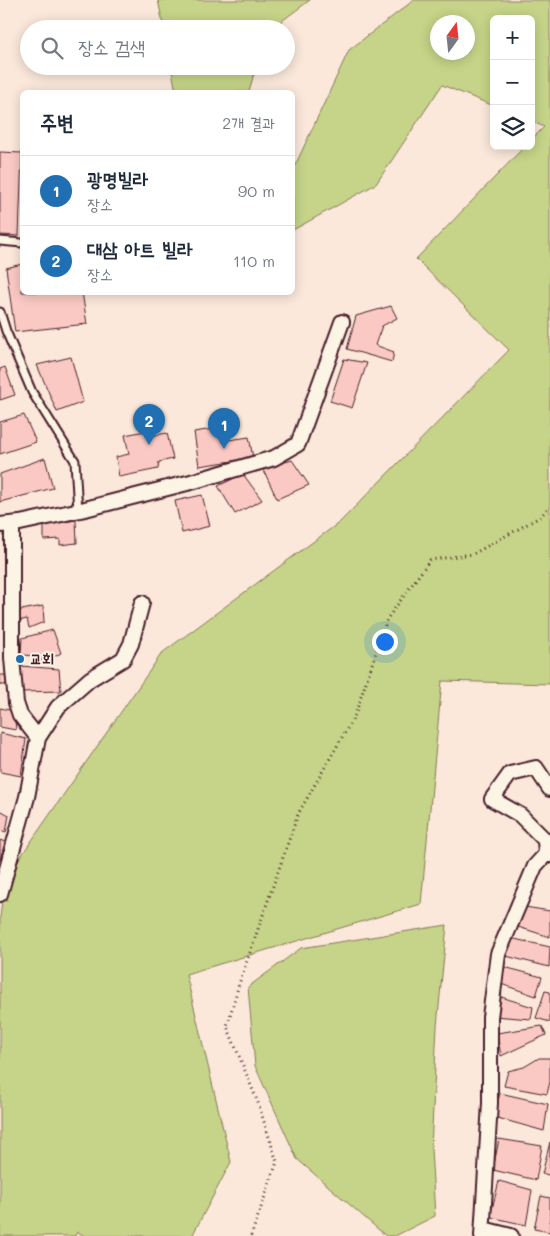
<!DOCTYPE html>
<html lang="ko">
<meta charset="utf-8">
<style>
:root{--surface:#fff;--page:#f6f6f7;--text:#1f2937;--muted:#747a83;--line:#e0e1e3;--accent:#1f6fb2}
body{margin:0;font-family:Mali,"Poor Story",sans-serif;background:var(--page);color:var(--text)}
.controls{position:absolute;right:15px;top:15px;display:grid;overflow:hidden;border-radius:8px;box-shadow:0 2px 12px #0003}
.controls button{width:45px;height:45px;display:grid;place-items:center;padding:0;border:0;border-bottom:1px solid var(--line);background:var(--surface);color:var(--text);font:25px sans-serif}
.compass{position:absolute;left:430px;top:15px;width:45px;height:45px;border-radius:50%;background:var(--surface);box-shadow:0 2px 12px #0003;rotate:15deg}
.you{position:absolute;left:384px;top:641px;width:18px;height:18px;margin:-12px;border:4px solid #fff;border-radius:50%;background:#1a73e8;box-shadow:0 0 0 8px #1a73e833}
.badge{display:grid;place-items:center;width:32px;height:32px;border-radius:50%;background:var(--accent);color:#fff;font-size:16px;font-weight:700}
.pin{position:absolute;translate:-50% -41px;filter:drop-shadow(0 1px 2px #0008)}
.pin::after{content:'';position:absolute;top:26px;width:18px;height:15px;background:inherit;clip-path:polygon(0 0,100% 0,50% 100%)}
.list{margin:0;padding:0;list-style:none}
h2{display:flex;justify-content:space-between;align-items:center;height:65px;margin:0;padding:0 20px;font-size:21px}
h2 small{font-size:16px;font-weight:400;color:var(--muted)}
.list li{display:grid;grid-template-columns:32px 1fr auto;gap:15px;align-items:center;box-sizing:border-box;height:70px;padding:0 20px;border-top:1px solid var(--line)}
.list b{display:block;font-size:19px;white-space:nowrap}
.list p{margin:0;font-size:16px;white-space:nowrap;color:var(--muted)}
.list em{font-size:16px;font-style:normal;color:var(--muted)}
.icon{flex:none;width:28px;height:28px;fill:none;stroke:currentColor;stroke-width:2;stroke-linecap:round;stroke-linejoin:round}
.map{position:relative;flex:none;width:550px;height:1236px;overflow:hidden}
.search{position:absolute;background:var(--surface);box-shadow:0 2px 12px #0003;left:20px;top:20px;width:275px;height:55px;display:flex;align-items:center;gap:12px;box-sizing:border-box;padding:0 18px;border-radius:28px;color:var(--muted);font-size:19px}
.panel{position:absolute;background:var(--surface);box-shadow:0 2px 12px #0003;left:20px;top:90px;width:275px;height:205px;border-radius:8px}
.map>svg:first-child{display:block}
.green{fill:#c5d488;stroke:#887a5a;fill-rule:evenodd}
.building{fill:#fac9c3;stroke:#4a1f2b}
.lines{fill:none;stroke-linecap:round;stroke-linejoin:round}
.service-casing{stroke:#4a1f2b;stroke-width:11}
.minor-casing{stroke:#4a1f2b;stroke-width:18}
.path{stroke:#4a1f2b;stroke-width:3;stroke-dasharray:1 4;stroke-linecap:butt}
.service{stroke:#fcf5e5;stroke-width:7}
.minor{stroke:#fcf5e5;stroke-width:14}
.poi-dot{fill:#1f6fb2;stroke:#fcf5e5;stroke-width:2}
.labels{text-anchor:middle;stroke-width:4;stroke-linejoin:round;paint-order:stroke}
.poi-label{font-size:15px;font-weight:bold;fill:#4a1f2b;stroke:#fcf5e5;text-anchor:start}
</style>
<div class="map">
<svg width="550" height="1236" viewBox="0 0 550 1236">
<rect width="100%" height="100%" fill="#fbe8db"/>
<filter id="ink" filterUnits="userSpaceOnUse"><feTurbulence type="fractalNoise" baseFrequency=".02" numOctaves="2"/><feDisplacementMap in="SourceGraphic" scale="10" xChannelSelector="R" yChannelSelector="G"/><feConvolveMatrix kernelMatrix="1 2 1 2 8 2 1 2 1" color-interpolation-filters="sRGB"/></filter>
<g filter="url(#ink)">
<path class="green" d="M158,0H310L271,29H164Z
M414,0H550V684L442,681L421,904L186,974L231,1162L192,1236H85L77,1232L75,1236H0V917L5,879L162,653L340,522L509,350L416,259L525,146H531V140L544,127L531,121V19H494V106L442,85L376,184L293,230V170L349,50ZM438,22H468V52H438Z
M171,66H256L249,92H176Z
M447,925L437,1026L431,1149L435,1216L395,1236H386L297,1159L255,1066L248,987L301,948Z"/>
<path class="building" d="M0,152L22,153L19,236L0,235Z
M22,264V292H82L87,324L15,332L6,268Z
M391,306L397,318L382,326L375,345L394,352L392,362L347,349L356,316Z
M71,357L83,402L57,412L37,365Z
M344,359L367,363L352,408L330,401Z
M5,367L15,395L0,400V369Z
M24,415L36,442L0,454V422Z
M220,428L222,441L249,437L253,458L199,466L194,432Z
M150,430L151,436L167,433L173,459L159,462L158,469L119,477L116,457L129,454L125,435Z
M45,458L53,488L0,502V474Z
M292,460L309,485L277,499L263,469Z
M243,474L262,500L235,514L218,486Z
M202,495L210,526L182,533L175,501Z
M76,520L77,543L60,545V539L44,540V525Z
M43,606L44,622L29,628L27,619L18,621L16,611Z
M53,630L61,653L42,663L41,656L21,655L22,638Z
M20,666L59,669L61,691L21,692Z
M0,675H8L6,685H0Z
M0,708L14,711L16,730L0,727Z
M0,733L26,739L21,776L0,772Z
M0,810L9,815L6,832L0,830Z
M0,840L5,842L0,860Z
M525,907L550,911V937L515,926L519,913L523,915Z
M510,938L550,947L549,967L506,956Z
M504,967L542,977L536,996L498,983Z
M545,991L550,992V1022L536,1018Z
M498,996L533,1007L531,1019L494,1016Z
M542,1026L546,1035L501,1056L497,1033Z
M539,1058H550V1082L547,1094L504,1086L508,1071L524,1067Z
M500,1093L548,1104L544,1131L494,1117Z
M499,1139L542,1146L536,1180L493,1170Z
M550,1142V1175L542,1174Z
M499,1181L532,1190L526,1225L490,1217Z
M541,1196L550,1198V1232L534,1229Z"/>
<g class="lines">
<g class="service-casing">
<path id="service" d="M0,241L22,243
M0,312L6,331L32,392L75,461L78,511"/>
</g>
<g class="minor-casing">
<path id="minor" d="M0,525L20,523L85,509L191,482L274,458L298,444L342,322
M12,525V658L16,703L20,715L38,738
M546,854L545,840L520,815L492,799L510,774L536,768L550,789
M0,894L27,797L38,738L58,707L90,679L123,659L131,644L142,603
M483,1229L511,1236
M482,1236L490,1103V1017L498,954L535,866L546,854L550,855"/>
</g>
<path class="path" d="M251,1236L277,1162L258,1103L227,1026L239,984L298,814L355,715L387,619L430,560L473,554L540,517L550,506"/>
<use href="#service" class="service"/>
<use href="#minor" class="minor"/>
</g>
</g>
<circle class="poi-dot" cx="20" cy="659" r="5"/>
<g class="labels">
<g class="poi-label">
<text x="30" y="664">교회</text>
</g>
</g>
</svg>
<div class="controls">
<button>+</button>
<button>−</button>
<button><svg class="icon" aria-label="layers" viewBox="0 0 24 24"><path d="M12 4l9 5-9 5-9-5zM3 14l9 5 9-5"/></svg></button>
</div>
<svg class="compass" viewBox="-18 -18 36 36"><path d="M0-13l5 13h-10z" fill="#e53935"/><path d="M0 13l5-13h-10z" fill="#747a83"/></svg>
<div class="you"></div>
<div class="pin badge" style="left:224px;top:449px">1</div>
<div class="pin badge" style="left:149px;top:445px">2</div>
<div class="search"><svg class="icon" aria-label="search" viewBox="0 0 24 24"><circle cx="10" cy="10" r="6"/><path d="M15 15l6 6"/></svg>장소 검색</div>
<section class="panel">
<h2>주변<small>2개 결과</small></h2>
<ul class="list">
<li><span class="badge">1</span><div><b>광명빌라</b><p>장소</p></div><em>90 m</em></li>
<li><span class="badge">2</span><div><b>대삼 아트 빌라</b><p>장소</p></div><em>110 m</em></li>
</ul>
</section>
</div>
